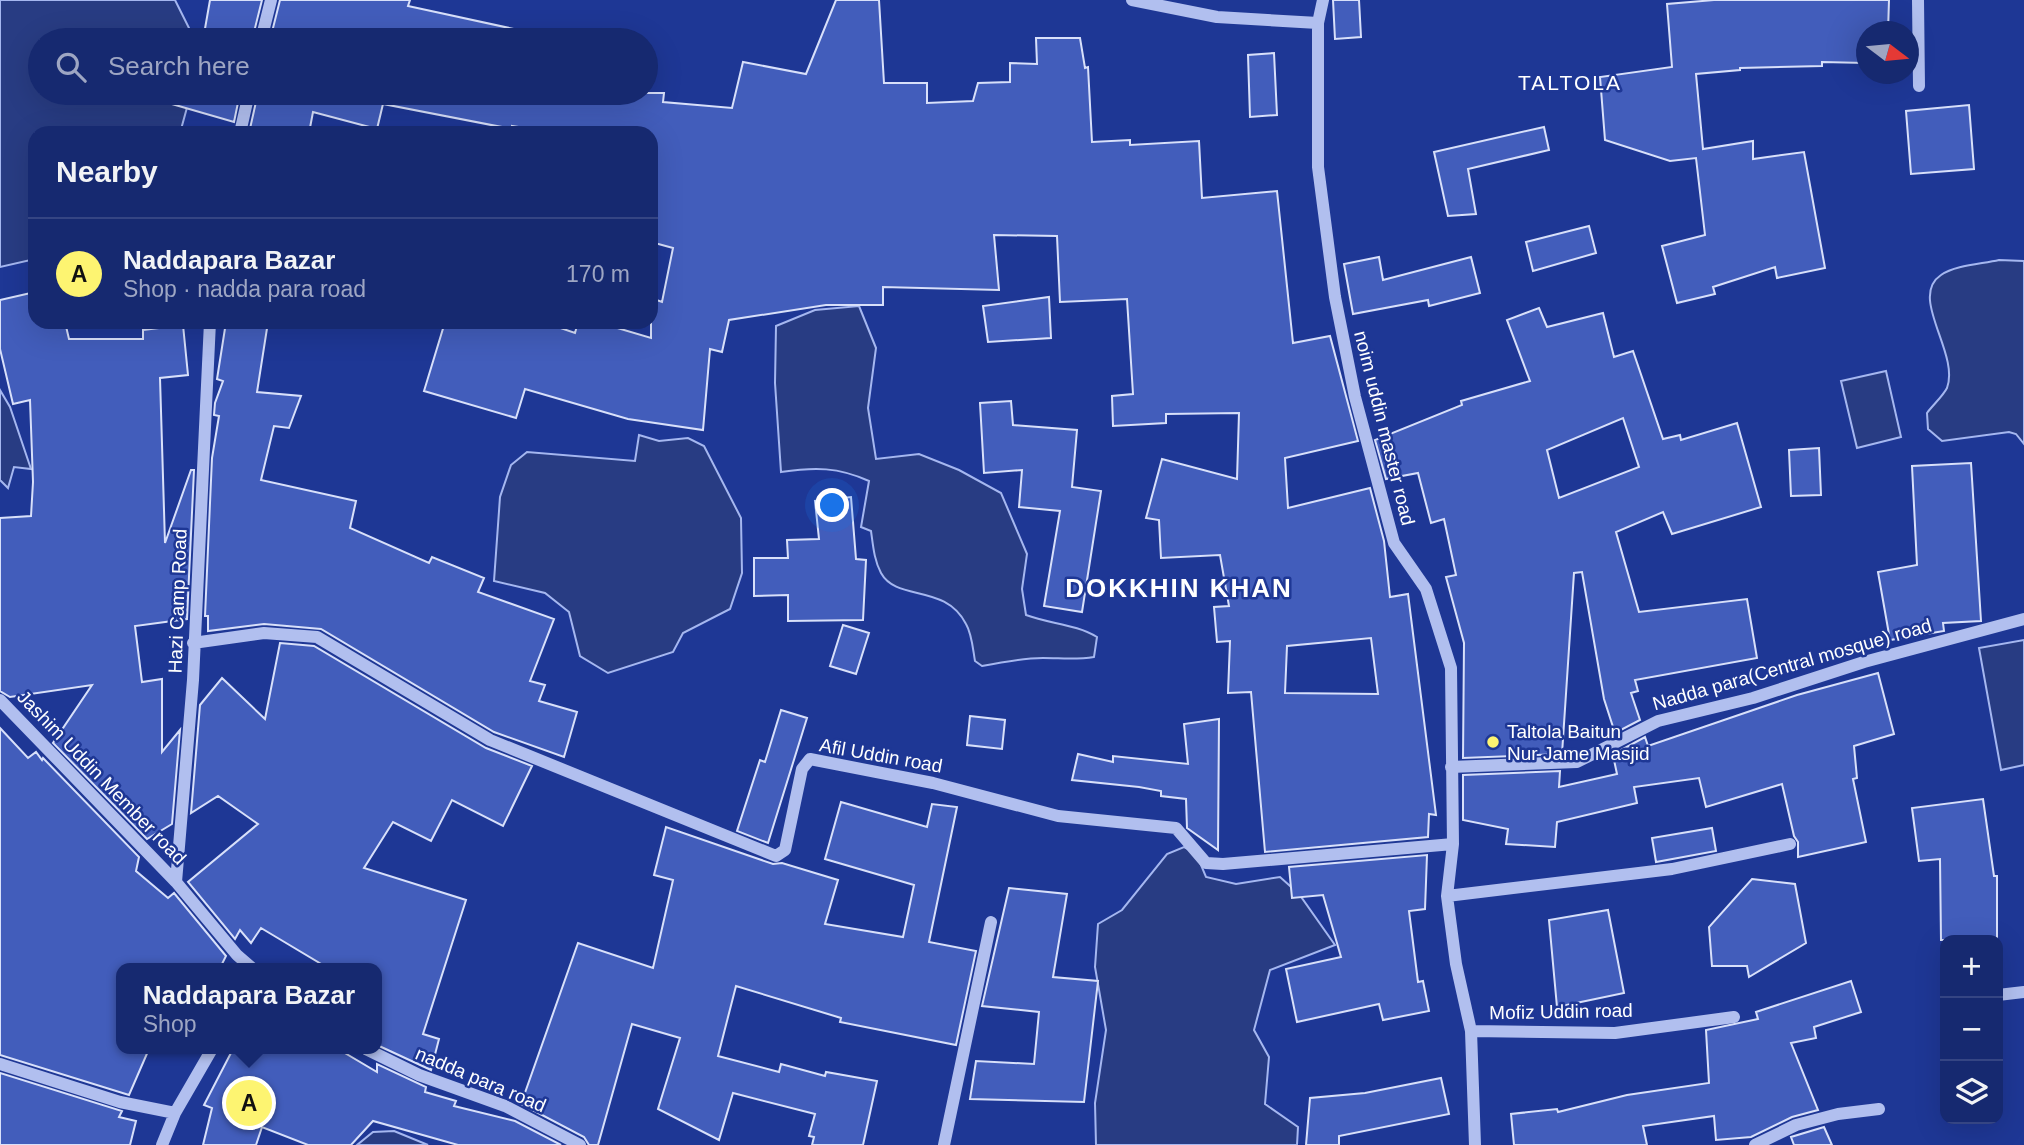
<!DOCTYPE html>
<meta charset="utf-8">
<style>
:root{--surface:#162970;--page:#233578;--text:#f1f3f6;--muted:#9ea6c3;--line:#354583;--accent:#fdf471}
body{margin:0;font-family:Helvetica,sans-serif;background:var(--page);color:var(--text)}
.controls{position:absolute;right:21px;bottom:21px;display:grid;overflow:hidden;border-radius:14px;box-shadow:0 7px 28px #0002}
.controls button{width:63px;height:63px;display:grid;place-items:center;padding:0;border:0;border-bottom:2px solid var(--line);background:var(--surface);color:var(--text);font:35px sans-serif}
.compass{position:absolute;left:1856px;top:21px;width:63px;height:63px;border-radius:50%;background:var(--surface);box-shadow:0 7px 28px #0002;rotate:106deg}
.you{position:absolute;left:833px;top:506px;width:24px;height:24px;margin:-18px;border:5px solid #fff;border-radius:50%;background:#1a73e8;box-shadow:0 0 0 10px #1a73e833}
.badge{display:grid;place-items:center;width:46px;height:46px;border-radius:50%;background:var(--accent);color:#111;font-size:23px;font-weight:700}
.pin{position:absolute;translate:-50% -50%;border:4px solid #fff;box-shadow:0 2px 7px #0006}
.popup{position:absolute;left:116px;top:963px;width:266px;height:91px;box-sizing:border-box;display:grid;place-content:center;border-radius:14px;background:var(--surface);filter:drop-shadow(0 2px 5px #0005);font-size:23px;white-space:nowrap;color:var(--muted)}
.popup b{font-size:26px;color:var(--text)}
.popup::after{content:'';position:absolute;left:50%;top:100%;margin-left:-14px;border:14px solid transparent;border-top-color:var(--surface)}
.list{margin:0;padding:0;list-style:none}
h2{display:flex;justify-content:space-between;align-items:center;height:91px;margin:0;padding:0 28px;font-size:30px}
h2 small{font-size:23px;font-weight:400;color:var(--muted)}
.list li{display:grid;grid-template-columns:46px 1fr auto;gap:21px;align-items:center;box-sizing:border-box;height:112px;padding:0 28px;border-top:2px solid var(--line)}
.list b{display:block;font-size:26px;white-space:nowrap}
.list p{margin:0;font-size:23px;white-space:nowrap;color:var(--muted)}
.list em{font-size:23px;font-style:normal;color:var(--muted)}
.icon{flex:none;width:38px;height:38px;fill:none;stroke:currentColor;stroke-width:2;stroke-linecap:round;stroke-linejoin:round}
.map{position:relative;flex:none;width:2024px;height:1145px;overflow:hidden}
.search{position:absolute;background:var(--surface);box-shadow:0 7px 28px #0002;left:28px;top:28px;width:630px;height:77px;display:flex;align-items:center;gap:18px;box-sizing:border-box;padding:0 24px;border-radius:38px;color:var(--muted);font-size:26px}
.panel{position:absolute;background:var(--surface);box-shadow:0 7px 28px #0002;left:28px;top:126px;width:630px;height:203px;border-radius:21px}
.map>svg:first-child{display:block}
.water{fill:#283c83;stroke:#a5b7f0;stroke-width:2}
.building{fill:#425dbb;stroke:#d8e0fa;stroke-width:2;fill-rule:evenodd}
.lines{fill:none;stroke-linecap:round;stroke-linejoin:round}
.minor{stroke:#b1bfef;stroke-width:12}
.poi-dot{fill:#fdf471;stroke:#1e3795;stroke-width:2.5}
.labels{text-anchor:middle;stroke-width:5;stroke-linejoin:round;paint-order:stroke}
.street-label{font-size:19px;fill:#fff;stroke:#1e3795}
.poi-label{font-size:19px;fill:#fff;stroke:#1e3795;text-anchor:start}
.neighbourhood-label{font-size:21px;letter-spacing:2px;fill:#fff;stroke:#1e3795}
.district-label{font-size:26px;font-weight:bold;letter-spacing:2px;fill:#fff;stroke:#1e3795}
</style>
<div class="map">
<svg width="2024" height="1145" viewBox="0 0 2024 1145">
<rect width="100%" height="100%" fill="#1e3795"/>
<path class="water" d="M0,0H175L195,40H40V93H191L180,133H35V259L0,267Z
M1999,260L2024,261V444L2016,434L2009,432L1942,441L1928,429L1927,413C1932,406 1943,396 1947,388C1960,353 1908,297 1941,275C1955,265 1982,264 1999,260Z
M859,306L876,348L868,408L876,459L919,454L959,470L1001,493L1027,554L1022,589L1026,615C1050,624 1076,624 1097,637L1094,657C1076,660 1061,658 1043,658C1023,658 1002,662 982,666L975,661C973,650 972,634 966,624C945,583 897,602 881,573C874,560 873,545 871,531L861,527L869,481C838,467 815,467 781,472L775,383L776,326L815,310Z
M1886,371L1901,437L1857,448L1841,381Z
M0,390L10,407L31,469L14,467L8,488L0,480Z
M639,435L659,441L688,438L704,446L741,518L742,573L730,609L683,633L673,652L608,673L580,656L569,612L545,593L494,581L500,497L511,465L527,452L635,461Z
M2024,640V765L2001,770L1979,648Z
M1184,847L1196,853L1206,877L1236,884L1280,877L1299,894L1335,945L1270,970L1254,1030L1269,1057L1265,1104L1298,1127L1297,1145H1096L1095,1103L1106,1030L1095,967L1098,924L1122,910L1167,854Z
M394,1131L428,1145H357L373,1132Z"/>
<path class="building" d="M210,0H262L252,40H203Z
M280,0H410L408,6L514,29L512,40H270Z
M836,0H879L884,83H927V103L973,101L978,83L1010,82V63L1037,64L1036,38H1080L1085,68L1088,67L1092,142L1130,140V145L1199,141L1202,198L1277,191L1293,343L1330,336L1358,441L1285,458L1288,508L1370,488L1384,541L1390,597L1408,594L1436,815L1429,814L1428,837L1265,852L1251,692L1228,693L1230,641L1217,642L1214,607L1229,606L1220,555L1161,558L1159,520L1146,518L1162,459L1237,479L1239,413L1166,414V423L1113,426L1112,396L1133,394L1127,299L1060,302L1057,236L994,235L999,290L883,287V305H826L729,320L722,352L710,349L703,430L628,419L525,389L516,418L424,391L445,322H543L575,333L578,322H597L651,338V298L662,302L673,248L651,242V133H555L512,126V129L383,104L377,129L313,112L309,133H249L258,93H664L663,102L732,108L743,62L806,74ZM1371,638L1378,694L1285,693L1287,646Z
M1333,0H1359L1361,37L1335,39Z
M1714,0H1889L1888,32H1866V63L1822,62V66L1740,68V70L1696,74L1703,149L1753,141V159L1804,152L1825,268L1777,278L1775,267L1713,287L1715,294L1677,303L1662,246L1705,235L1696,158L1670,161L1605,140L1600,77L1672,67L1667,4Z
M1274,53L1277,115L1250,117L1248,55Z
M159,93H240L234,122L158,100Z
M1969,105L1974,169L1911,174L1906,111Z
M1544,127L1549,150L1468,169L1476,214L1448,216L1434,152Z
M1589,226L1596,253L1533,271L1526,242Z
M1379,257L1383,280L1471,257L1480,293L1429,306L1428,300L1353,314L1344,264Z
M35,292V322H65L69,339H143V330L183,325L188,375L160,378L165,543L191,470H194L187,619L135,626L142,682L162,679V752L180,730L172,824L147,839L53,743L92,685L10,697L0,691V518L31,516L33,482L30,400L13,404L0,349V300Z
M1049,297L1051,338L988,342L983,306Z
M1539,308L1547,327L1603,313L1614,357L1633,351L1663,439L1680,435L1681,440L1737,423L1761,507L1672,534L1663,512L1616,532L1639,612L1747,599L1757,658L1635,680L1638,691L1631,693L1640,720L1615,733L1604,699L1582,572L1574,573L1562,754L1463,758L1464,643L1446,577L1456,575L1444,519L1431,523L1418,473L1386,479L1375,440L1462,405L1461,401L1530,381L1507,320ZM1623,418L1639,467L1559,498L1547,450Z
M226,322H268L257,392L301,396L289,428L274,426L261,480L356,501L350,528L429,563L432,557L484,578L478,592L554,619L530,681L545,685L539,701L577,712L564,757L494,732L321,629L264,624L208,631V616H205L212,458L219,416L214,415L215,403L223,381L217,379Z
M1011,401L1013,425L1077,430L1072,487L1101,491L1082,612L1044,606L1060,511L1019,507L1022,470L984,473L980,403Z
M1819,448L1821,495L1791,496L1789,450Z
M1971,463L1981,621L1943,623L1944,631L1890,640L1878,572L1917,565L1912,466Z
M851,497L856,559L866,560L863,620L788,621V595L754,596V558H788L787,540L819,539L815,501Z
M843,625L869,633L856,674L830,666Z
M280,643L314,646L486,748L532,766L503,826L452,800L431,841L393,822L364,868L466,900L423,1034L439,1039L431,1070L377,1045V968H328L261,928L251,943L240,930L235,939L188,882L258,824L218,796L191,813L200,705L222,678L265,719Z
M1878,673L1894,734L1854,746L1857,778L1853,779L1866,842L1798,857V842L1794,836L1782,784L1706,807L1699,778L1634,787L1637,803L1557,822L1555,847L1506,844L1508,829L1463,820V775L1560,771L1559,787L1617,774L1614,760L1623,758L1621,750L1645,737L1648,746L1797,695Z
M781,710L807,718L768,843L737,831L760,760L765,762Z
M970,716L1005,720L1002,749L967,745Z
M1219,719L1218,850L1187,828L1186,799L1161,796V791L1139,787L1072,780L1078,754L1113,762V756L1188,764L1184,724Z
M0,728L28,758L36,752L42,760L43,758L139,857L136,871L168,898L174,893L226,956L220,968H121V1049H149L129,1095L0,1055Z
M1983,799L1994,876H1997V940H1941L1940,859L1919,861L1912,808Z
M841,802L927,827L932,804L957,807L929,942L976,951L956,1045L840,1022L841,1018L736,986L718,1056L779,1072L781,1064L825,1076L826,1072L877,1081L863,1145H812L814,1137L809,1136L815,1114L733,1093L719,1140L658,1109L680,1038L632,1024L598,1145H589L584,1137L521,1104L578,943L653,968L673,880L654,875L666,827L773,864L782,863L838,880L825,924L903,937L914,885L825,859Z
M1712,828L1716,851L1656,862L1652,838Z
M1427,855L1425,909L1409,911L1418,982L1423,981L1429,1011L1383,1020L1379,1004L1297,1022L1286,969L1341,957L1323,895L1292,898L1289,867Z
M1752,879L1795,884L1806,943L1749,977L1747,966H1712L1709,927Z
M1009,888L1067,894L1053,977L1098,981L1084,1102L970,1099L976,1061L1034,1064L1039,1012L982,1006Z
M1608,910L1624,993L1557,1007L1549,920Z
M1851,981L1861,1012L1814,1027L1816,1038L1791,1043L1818,1110L1792,1117L1751,1137L1716,1140L1714,1116L1643,1126L1647,1145H1514L1511,1114L1557,1109L1558,1112L1627,1095L1709,1083L1706,1030L1758,1019L1756,1012Z
M233,1049H338L377,1072V1064L426,1087L425,1092L456,1101L454,1106L515,1121L561,1145H458L373,1121L351,1145H308L262,1127L256,1145H203L212,1108L204,1105Z
M0,1073L122,1111L119,1117L136,1121L130,1145H0Z
M1441,1078L1449,1114L1339,1136V1145H1306L1310,1098L1365,1093Z
M1824,1127L1832,1145H1794L1791,1137Z"/>
<g class="lines">
<path class="minor" d="M1132,0L1217,17L1318,23
M1323,0L1318,23V167L1335,297L1355,397L1394,543L1426,589L1451,668L1453,844L1447,896L1456,964L1471,1031L1475,1145
M1918,0L1919,86
M261,40L271,0
M240,133L249,93
M193,643L264,633L317,637L490,740L776,856L785,850L802,769L810,759L933,783L1058,816L1176,828L1206,863L1223,864L1453,844
M0,700L176,882L237,955L252,968
M1451,767L1577,762L1658,721L1753,698L1864,662L2024,619
M176,882L193,680L210,322
M1447,896L1672,869L1790,844
M1998,995L2024,992
M1471,1031L1615,1033L1734,1017
M366,1049L419,1075L505,1106L580,1145
M0,1064L120,1102L175,1113
M162,1145L175,1113L212,1049
M944,1145L991,922
M1755,1145L1796,1125L1838,1114L1879,1109"/>
</g>
<circle class="poi-dot" cx="1493" cy="742" r="7"/>
<g class="labels">
<g class="street-label">
<text transform="translate(1385 428) rotate(76)" y="7">noim uddin master road</text>
<text transform="translate(177 601) rotate(-88)" y="7">Hazi Camp Road</text>
<text transform="translate(1792 664) rotate(-16)" y="7">Nadda para(Central mosque) road</text>
<text transform="translate(881 755) rotate(10)" y="7">Afil Uddin road</text>
<text transform="translate(102 777) rotate(46)" y="7">Jashim Uddin Member road</text>
<text transform="translate(1561 1011) rotate(-1)" y="7">Mofiz Uddin road</text>
<text transform="translate(481 1079) rotate(23)" y="7">nadda para road</text>
</g>
<g class="poi-label">
<text x="1507" y="738">Taltola Baitun<tspan x="1507" dy="22">Nur Jame Masjid</tspan></text>
</g>
<g class="neighbourhood-label">
<text x="1570" y="90">TALTOLA</text>
</g>
<g class="district-label">
<text x="1179" y="597">DOKKHIN KHAN</text>
</g>
</g>
</svg>
<div class="controls">
<button>+</button>
<button>−</button>
<button><svg class="icon" aria-label="layers" viewBox="0 0 24 24"><path d="M12 4l9 5-9 5-9-5zM3 14l9 5 9-5"/></svg></button>
</div>
<svg class="compass" viewBox="-18 -18 36 36"><path d="M0-13l5 13h-10z" fill="#e53935"/><path d="M0 13l5-13h-10z" fill="#9ea6c3"/></svg>
<div class="you"></div>
<div class="pin badge" style="left:249px;top:1103px">A</div>
<div class="popup"><b>Naddapara Bazar</b>Shop</div>
<div class="search"><svg class="icon" aria-label="search" viewBox="0 0 24 24"><circle cx="10" cy="10" r="6"/><path d="M15 15l6 6"/></svg>Search here</div>
<section class="panel">
<h2>Nearby<small></small></h2>
<ul class="list">
<li><span class="badge">A</span><div><b>Naddapara Bazar</b><p>Shop · nadda para road</p></div><em>170 m</em></li>
</ul>
</section>
</div>
